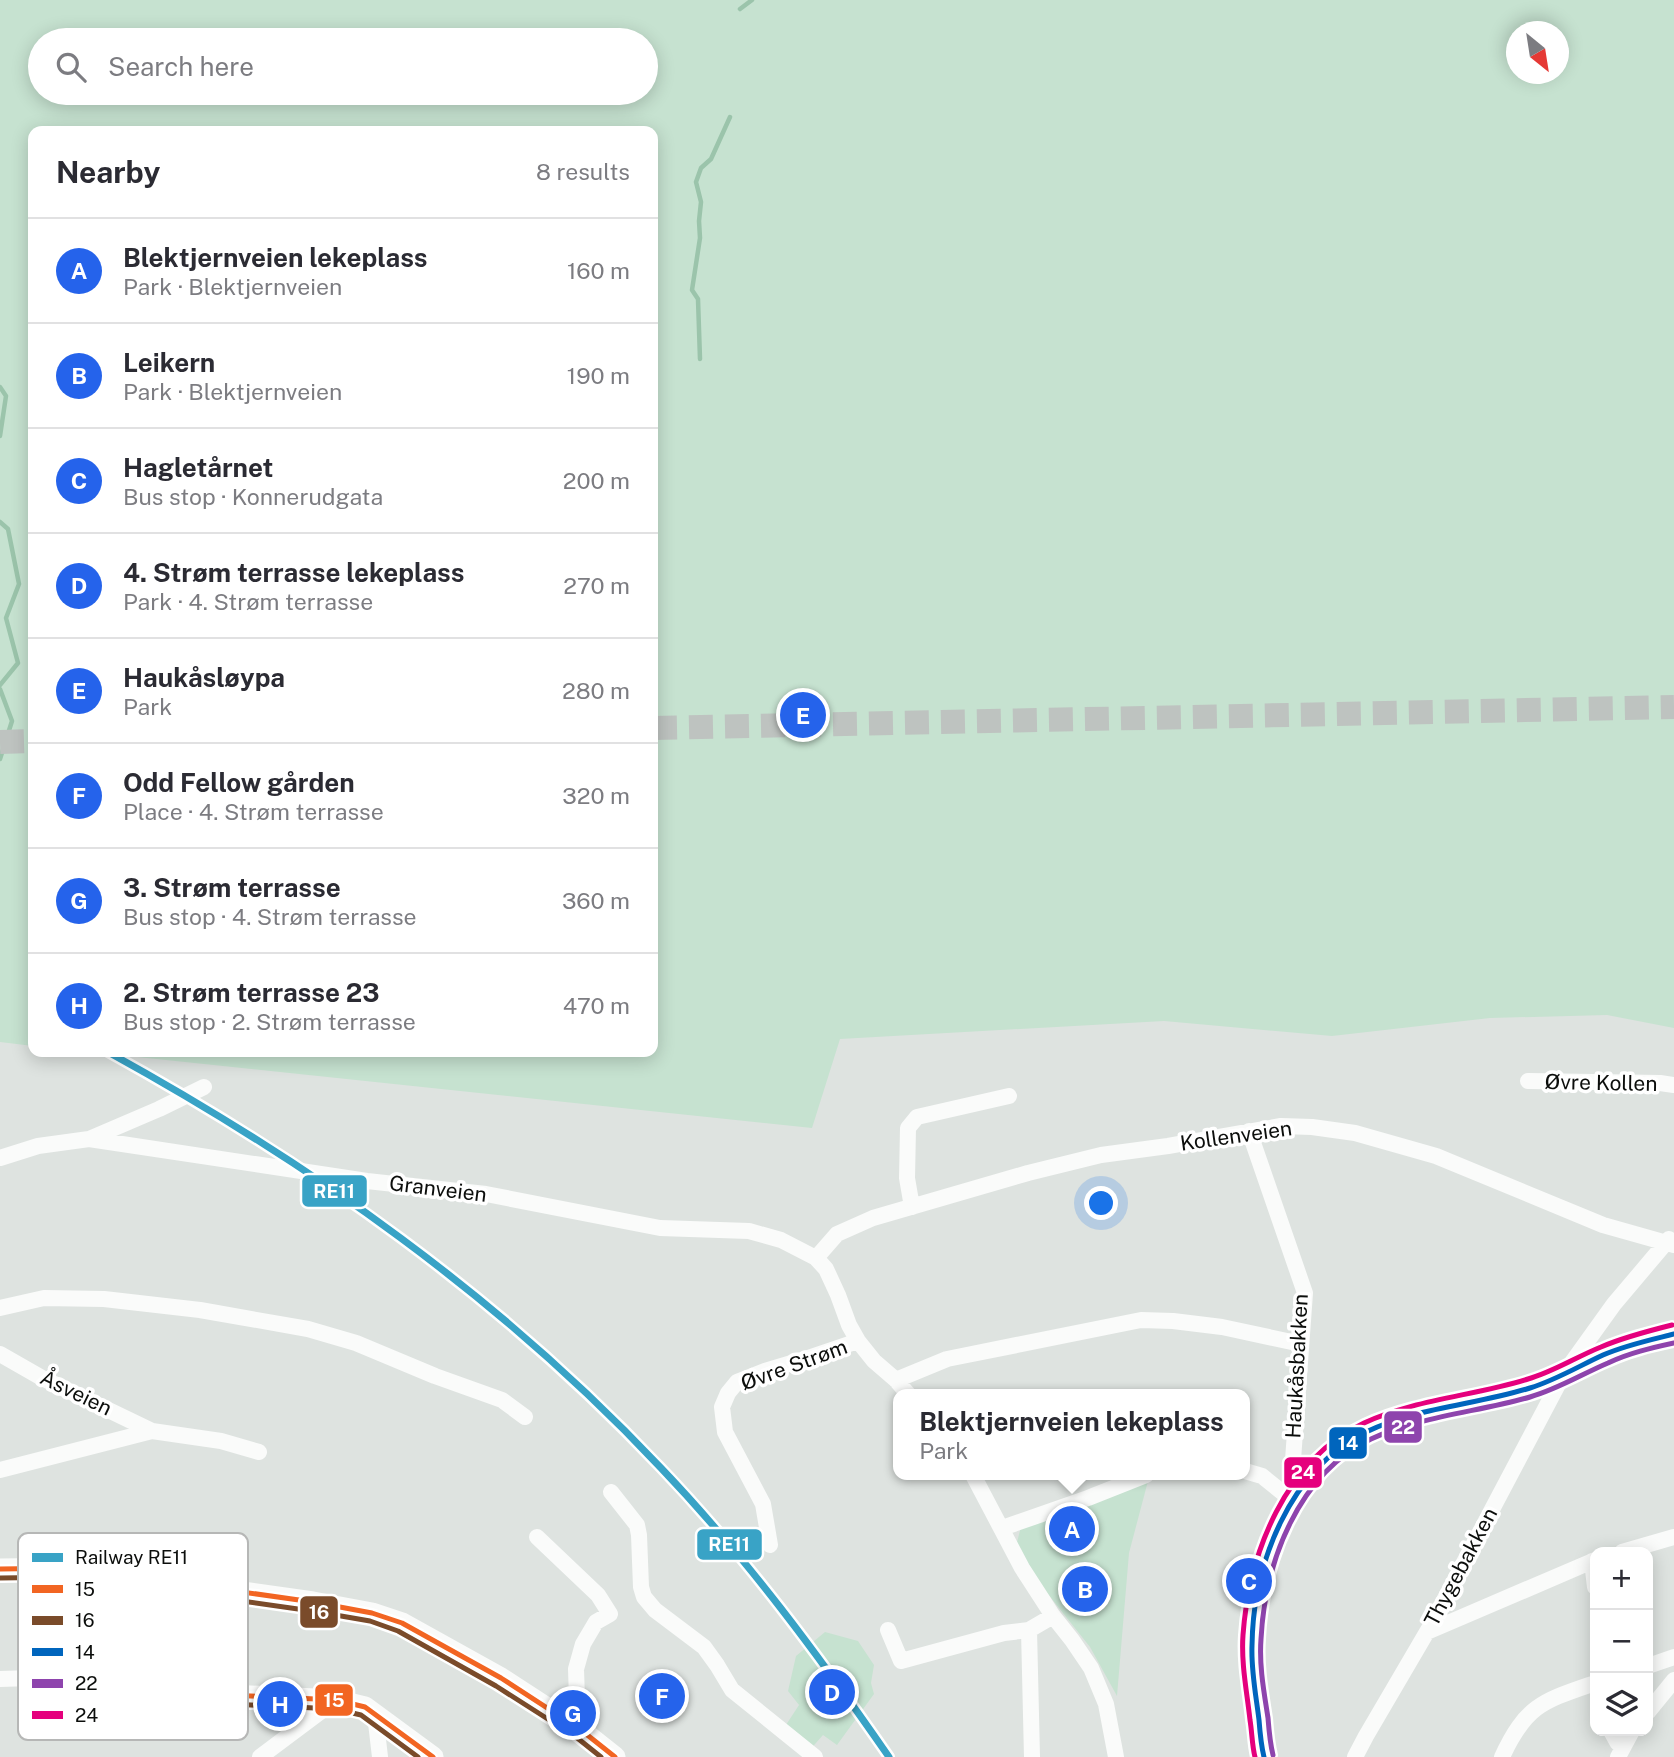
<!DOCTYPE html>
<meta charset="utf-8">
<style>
:root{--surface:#fff;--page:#f2f2f3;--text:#2b2b33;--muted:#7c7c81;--line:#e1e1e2;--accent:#2563eb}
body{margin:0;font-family:"Public Sans",sans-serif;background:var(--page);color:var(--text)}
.controls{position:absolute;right:21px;bottom:21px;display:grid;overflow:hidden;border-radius:14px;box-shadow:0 4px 18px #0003}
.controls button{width:63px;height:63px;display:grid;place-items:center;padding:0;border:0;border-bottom:2px solid var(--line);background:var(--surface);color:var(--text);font:35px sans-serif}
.compass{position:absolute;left:1506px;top:21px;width:63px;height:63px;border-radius:50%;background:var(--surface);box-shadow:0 4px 18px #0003;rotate:150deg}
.you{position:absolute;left:1102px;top:1204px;width:24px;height:24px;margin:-18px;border:5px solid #fff;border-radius:50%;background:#1a73e8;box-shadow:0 0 0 10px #1a73e833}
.badge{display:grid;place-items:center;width:46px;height:46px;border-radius:50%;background:var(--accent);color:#fff;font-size:23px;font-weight:700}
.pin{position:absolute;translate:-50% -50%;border:4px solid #fff;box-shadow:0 2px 7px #0006}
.popup{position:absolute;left:893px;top:1389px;width:357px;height:91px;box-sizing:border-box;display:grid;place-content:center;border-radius:14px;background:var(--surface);filter:drop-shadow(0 2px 5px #0005);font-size:23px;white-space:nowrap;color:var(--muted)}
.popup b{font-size:26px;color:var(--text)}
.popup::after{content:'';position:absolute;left:50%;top:100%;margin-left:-14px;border:14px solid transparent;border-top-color:var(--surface)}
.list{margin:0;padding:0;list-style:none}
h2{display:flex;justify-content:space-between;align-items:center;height:91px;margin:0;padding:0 28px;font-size:30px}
h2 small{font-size:23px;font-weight:400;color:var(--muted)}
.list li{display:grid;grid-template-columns:46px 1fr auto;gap:21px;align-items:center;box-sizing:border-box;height:105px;padding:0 28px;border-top:2px solid var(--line)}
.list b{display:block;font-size:26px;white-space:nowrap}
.list p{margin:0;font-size:23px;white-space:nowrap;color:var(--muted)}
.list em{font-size:23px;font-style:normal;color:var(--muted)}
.icon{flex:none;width:38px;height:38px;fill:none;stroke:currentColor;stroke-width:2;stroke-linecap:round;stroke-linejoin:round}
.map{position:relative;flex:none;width:1674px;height:1757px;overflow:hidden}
.search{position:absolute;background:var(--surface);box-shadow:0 4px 18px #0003;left:28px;top:28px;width:630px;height:77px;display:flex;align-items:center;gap:18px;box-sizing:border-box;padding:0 24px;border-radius:38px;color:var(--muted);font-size:26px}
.panel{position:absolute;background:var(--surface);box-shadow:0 4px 18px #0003;left:28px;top:126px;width:630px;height:931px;border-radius:14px}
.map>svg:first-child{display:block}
.green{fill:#c6e2d0;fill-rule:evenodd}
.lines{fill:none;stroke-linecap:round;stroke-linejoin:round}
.stream{stroke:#9bc4ab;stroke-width:4.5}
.highway-tunnel{stroke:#bec3c0;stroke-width:24;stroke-dasharray:24 12;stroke-linecap:butt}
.minor{stroke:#fafbfa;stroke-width:16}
.major{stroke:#fafbfa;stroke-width:21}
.bus-1-casing{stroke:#fff;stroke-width:10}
.bus-2-casing{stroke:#fff;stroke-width:10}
.bus-3-casing{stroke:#fff;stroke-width:10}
.bus-4-casing{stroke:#fff;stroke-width:10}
.bus-5-casing{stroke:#fff;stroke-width:10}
.bus-1{stroke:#f26522;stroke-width:5}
.bus-2{stroke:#7a4b2a;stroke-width:5}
.bus-3{stroke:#0065bd;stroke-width:5}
.bus-4{stroke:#8e44ad;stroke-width:5}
.bus-5{stroke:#e5007d;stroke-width:5}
.rail-1-casing{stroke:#fff;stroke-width:12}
.rail-1{stroke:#39a3c6;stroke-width:7}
.labels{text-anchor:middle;stroke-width:7;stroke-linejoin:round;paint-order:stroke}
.street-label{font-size:21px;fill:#0c0e0c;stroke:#fff}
.key{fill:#fff;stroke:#b6b7b6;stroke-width:2}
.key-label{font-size:19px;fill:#0c0e0c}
.line-badge{stroke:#fff;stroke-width:2.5}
.badge-label{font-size:19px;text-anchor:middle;font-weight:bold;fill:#fff}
</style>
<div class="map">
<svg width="1674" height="1757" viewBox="0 0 1674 1757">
<rect width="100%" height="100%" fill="#dee3e0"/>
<path class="green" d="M0,0H1674V1028L1607,1015L1490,1018L1332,1036L1164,1021L840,1039L812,1128L90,1052H653V131H33V1046L0,1042ZM1516,32H1558V74H1516ZM40,40H646V93H40Z
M1148,1481L1129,1553L1117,1696L1090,1647L1028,1569L1017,1542L1021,1527Z
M825,1632L858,1641L874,1665L871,1683L874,1694L837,1745L823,1735L808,1752L782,1731L799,1705L788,1691L796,1656Z"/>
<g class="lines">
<path class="stream" d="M740,9L752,0
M700,359L698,299L692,290L700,238L699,221L701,202L696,182L701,168L711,159L730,117
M0,387L6,396L0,436
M0,522L8,529L19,584L6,618L18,663L0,685
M0,689L12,721L0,759"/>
<path class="highway-tunnel" d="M653,728L1674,707
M0,742L33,741"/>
<path class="minor" d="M1528,1081L1660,1083L1674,1085
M1249,1131L1305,1293L1293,1460L1300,1469L1310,1476
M89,1139L159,1109L204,1087
M0,1158L38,1146L89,1139L367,1181L486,1194L660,1228L749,1231L781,1240L816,1258L826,1269L838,1295L849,1325L858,1341L874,1361L896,1380L908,1394
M912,1207L907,1178L908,1128L917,1117L1009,1096
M816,1258L837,1234L873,1218L1028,1173L1101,1155L1168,1146L1281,1126L1312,1127L1355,1133L1436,1156L1603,1225L1674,1245
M0,1308L44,1298L104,1299L200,1310L308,1329L356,1343L435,1376L502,1400L525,1417
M0,1354L42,1378L152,1431
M896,1380L947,1359L1141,1320L1173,1321L1222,1327L1301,1344
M0,1470L152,1431L221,1441L259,1452
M1245,1471L1262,1476L1293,1501
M973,1475L1022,1568L1053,1616L1072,1640L1091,1668L1106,1704L1116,1757
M611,1492L637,1525L639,1535L641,1587L644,1597L655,1610L704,1647L717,1665L732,1690L815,1757
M1002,1528L1088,1498L1146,1475
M537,1537L598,1595L610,1614L596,1622L583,1644L576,1669L577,1699L581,1730
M770,1545L763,1504L725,1432L722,1407L728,1393L737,1382L765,1371L805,1359L858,1341
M1622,1552L1674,1537
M1592,1561L1595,1587
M888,1630L901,1661L1004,1633L1029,1630
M1427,1632L1595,1560
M1648,1666L1674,1657
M0,1679L31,1678L158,1688
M1648,1712L1674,1680
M375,1714L380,1757
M1611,1731L1617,1742L1622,1747
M260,1757L336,1700
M1032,1757L1029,1630L1053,1616
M1355,1757L1366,1736L1431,1625L1563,1375L1614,1304L1669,1239
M1502,1757C1526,1705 1543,1701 1595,1683
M1618,1757L1632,1731"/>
<path class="major" d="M73,1568L88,1604L109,1641L132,1668L158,1688L189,1693L336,1700L365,1707L433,1757
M0,1569L73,1568L313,1602L372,1613L402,1623L501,1678L581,1730L615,1757
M1264,1757C1261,1745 1260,1733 1259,1720C1254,1689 1249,1656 1253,1625C1261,1550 1293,1466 1366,1432C1418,1408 1476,1404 1530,1388C1559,1379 1585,1362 1613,1351C1633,1343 1653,1339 1674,1334"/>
<g class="bus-1-casing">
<path id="bus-1" d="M73,1568L88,1604L109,1641L132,1668L158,1688L189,1693L336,1700L365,1707L433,1757
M0,1569L73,1568L313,1602L372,1613L402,1623L501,1678L581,1730L615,1757"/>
</g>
<g class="bus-2-casing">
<path id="bus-2" d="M65,1571L80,1608L102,1646L126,1674L154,1696L189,1702L335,1709L361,1715L418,1757
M0,1578L72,1577L312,1611L370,1621L398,1631L496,1686L576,1737L601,1757"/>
</g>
<g class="bus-3-casing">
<path id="bus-3" d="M1264,1757C1261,1745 1260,1733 1259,1720C1256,1695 1251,1671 1252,1646C1253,1564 1289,1470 1366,1432C1417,1407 1476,1405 1530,1388C1556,1380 1579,1366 1603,1355C1626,1345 1650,1340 1674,1334"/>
</g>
<g class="bus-4-casing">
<path id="bus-4" d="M1273,1755C1270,1743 1269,1731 1268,1718C1264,1692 1259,1666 1261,1639C1265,1562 1298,1474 1371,1439C1421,1416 1478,1412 1530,1397C1558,1389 1582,1374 1608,1363C1629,1353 1651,1348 1674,1343"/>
</g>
<g class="bus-5-casing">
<path id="bus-5" d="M1255,1757C1252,1745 1252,1732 1250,1720C1247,1692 1241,1664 1243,1635C1249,1553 1285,1460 1364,1423C1416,1399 1474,1396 1528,1379C1553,1372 1576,1357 1601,1347C1624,1337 1648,1331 1672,1325"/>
</g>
<use href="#bus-1" class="bus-1"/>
<use href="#bus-2" class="bus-2"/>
<use href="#bus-3" class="bus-3"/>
<use href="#bus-4" class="bus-4"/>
<use href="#bus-5" class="bus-5"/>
<g class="rail-1-casing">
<path id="rail-1" d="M108,1052C313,1165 500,1297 661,1468C746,1557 819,1656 889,1757"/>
</g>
<use href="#rail-1" class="rail-1"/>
</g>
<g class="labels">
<g class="street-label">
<text transform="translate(1601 1083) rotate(1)" y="7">Øvre Kollen</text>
<text transform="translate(1236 1136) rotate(-8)" y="7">Kollenveien</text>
<text transform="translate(438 1189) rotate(7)" y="7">Granveien</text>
<text transform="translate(794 1365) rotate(-20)" y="7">Øvre Strøm</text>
<text transform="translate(1297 1366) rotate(-87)" y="7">Haukåsbakken</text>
<text transform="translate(76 1393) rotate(26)" y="7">Åsveien</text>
<text transform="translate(1461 1567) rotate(-62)" y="7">Thygebakken</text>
</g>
</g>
<rect x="18" y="1533" width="230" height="207" rx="10" class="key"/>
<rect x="32" y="1553" width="31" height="9" fill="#39a3c6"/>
<rect x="32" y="1585" width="31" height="8" fill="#f26522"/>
<rect x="32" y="1616" width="31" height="9" fill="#7a4b2a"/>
<rect x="32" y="1648" width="31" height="8" fill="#0065bd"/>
<rect x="32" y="1679" width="31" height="9" fill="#8e44ad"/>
<rect x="32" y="1711" width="31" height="8" fill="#e5007d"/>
<g class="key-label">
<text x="75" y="1564">Railway RE11</text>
<text x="75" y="1596">15</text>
<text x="75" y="1627">16</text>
<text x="75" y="1659">14</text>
<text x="75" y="1690">22</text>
<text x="75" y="1722">24</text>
</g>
<g class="line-badge">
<rect x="301" y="1174" width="67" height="34" rx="7" fill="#39a3c6"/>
<rect x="1383" y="1410" width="40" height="34" rx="7" fill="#8e44ad"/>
<rect x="1328" y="1426" width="40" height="34" rx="7" fill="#0065bd"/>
<rect x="1283" y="1456" width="40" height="33" rx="7" fill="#e5007d"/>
<rect x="696" y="1528" width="67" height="33" rx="7" fill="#39a3c6"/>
<rect x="299" y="1595" width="40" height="34" rx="7" fill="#7a4b2a"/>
<rect x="314" y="1683" width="40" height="34" rx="7" fill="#f26522"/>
</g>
<g class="badge-label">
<text x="334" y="1198">RE11</text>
<text x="1403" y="1434">22</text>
<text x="1348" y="1450">14</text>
<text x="1303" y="1479">24</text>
<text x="729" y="1551">RE11</text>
<text x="319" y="1619">16</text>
<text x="334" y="1707">15</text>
</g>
</svg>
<div class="controls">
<button>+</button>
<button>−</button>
<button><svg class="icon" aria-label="layers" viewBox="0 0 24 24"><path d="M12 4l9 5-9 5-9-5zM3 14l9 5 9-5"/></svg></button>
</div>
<svg class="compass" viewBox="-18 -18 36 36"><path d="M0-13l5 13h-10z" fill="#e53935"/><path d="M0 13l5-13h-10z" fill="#7c7c81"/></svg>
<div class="you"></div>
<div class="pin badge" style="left:1072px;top:1529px">A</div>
<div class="popup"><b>Blektjernveien lekeplass</b>Park</div>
<div class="pin badge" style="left:1085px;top:1589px">B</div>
<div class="pin badge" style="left:1249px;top:1581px">C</div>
<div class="pin badge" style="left:832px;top:1692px">D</div>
<div class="pin badge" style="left:803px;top:715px">E</div>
<div class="pin badge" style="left:662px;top:1696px">F</div>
<div class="pin badge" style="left:573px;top:1713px">G</div>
<div class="pin badge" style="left:280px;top:1704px">H</div>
<div class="search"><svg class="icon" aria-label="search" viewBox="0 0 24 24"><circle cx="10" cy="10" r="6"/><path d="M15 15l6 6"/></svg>Search here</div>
<section class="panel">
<h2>Nearby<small>8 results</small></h2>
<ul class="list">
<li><span class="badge">A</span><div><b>Blektjernveien lekeplass</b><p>Park · Blektjernveien</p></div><em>160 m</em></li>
<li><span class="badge">B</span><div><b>Leikern</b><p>Park · Blektjernveien</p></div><em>190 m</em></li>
<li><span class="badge">C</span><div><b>Hagletårnet</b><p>Bus stop · Konnerudgata</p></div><em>200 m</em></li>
<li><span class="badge">D</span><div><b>4. Strøm terrasse lekeplass</b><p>Park · 4. Strøm terrasse</p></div><em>270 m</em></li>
<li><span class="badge">E</span><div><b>Haukåsløypa</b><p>Park</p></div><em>280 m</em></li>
<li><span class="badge">F</span><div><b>Odd Fellow gården</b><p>Place · 4. Strøm terrasse</p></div><em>320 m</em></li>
<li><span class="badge">G</span><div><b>3. Strøm terrasse</b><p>Bus stop · 4. Strøm terrasse</p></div><em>360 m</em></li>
<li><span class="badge">H</span><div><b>2. Strøm terrasse 23</b><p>Bus stop · 2. Strøm terrasse</p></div><em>470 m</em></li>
</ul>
</section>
</div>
